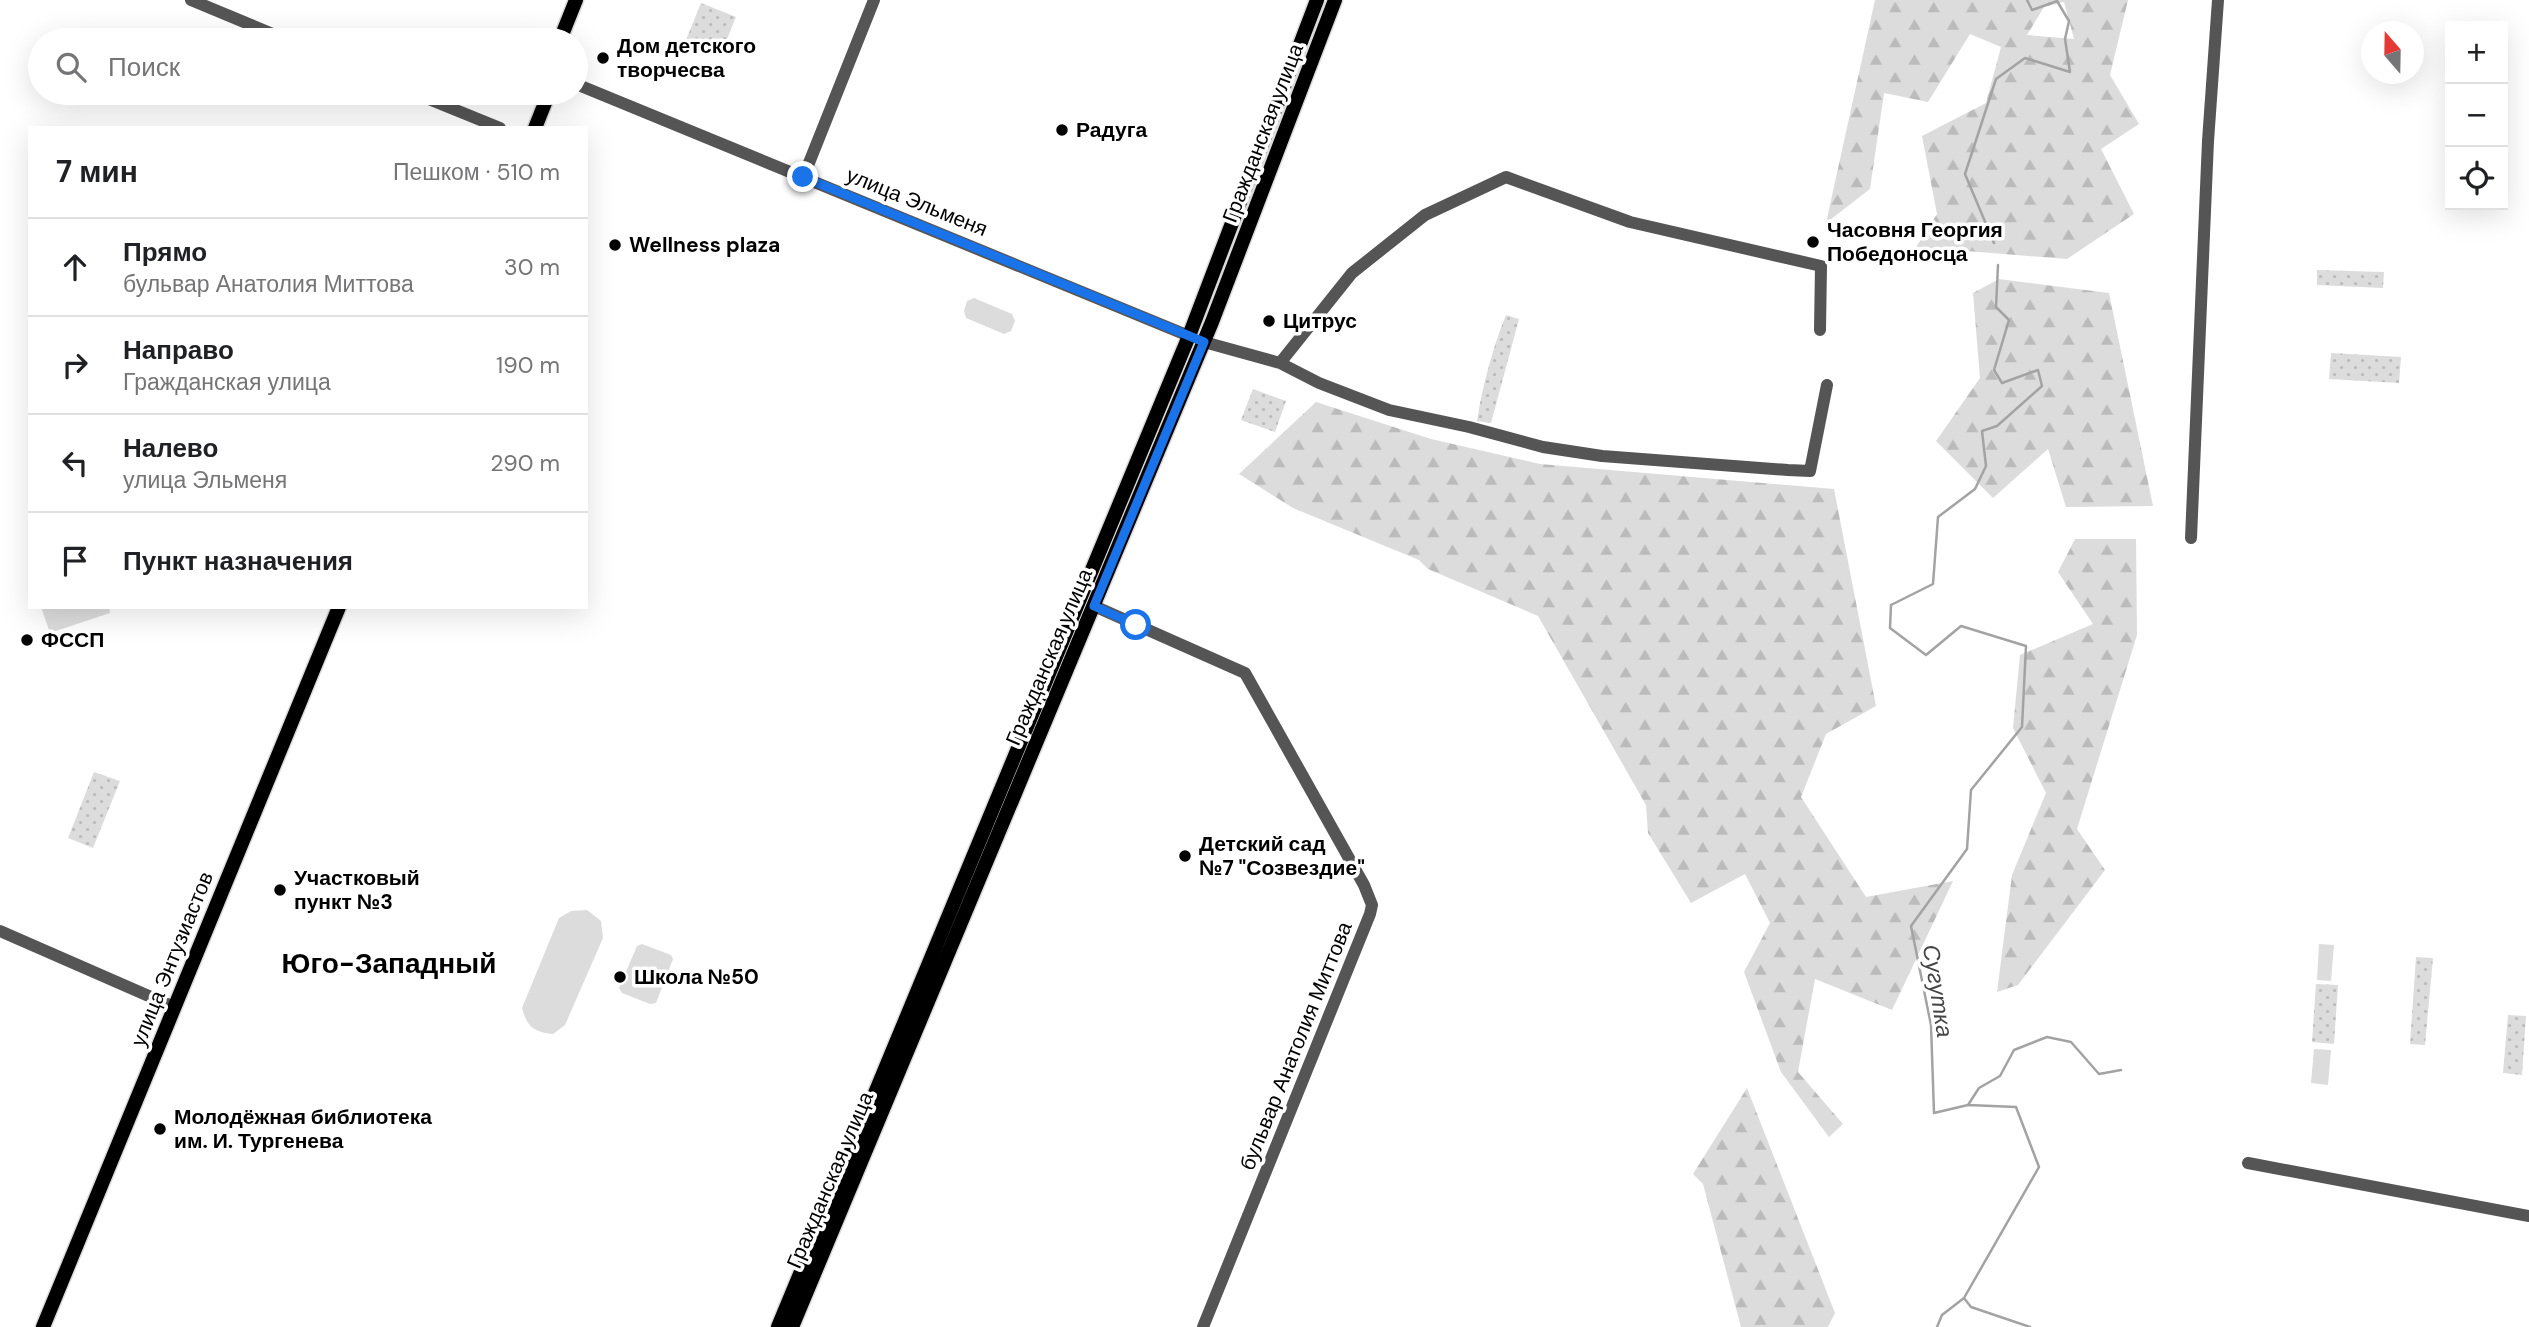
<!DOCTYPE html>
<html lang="ru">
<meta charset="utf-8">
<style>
:root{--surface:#fff;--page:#f6f6f6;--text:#202124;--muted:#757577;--line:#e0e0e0}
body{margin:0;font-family:"DM Sans",sans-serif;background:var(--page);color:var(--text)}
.controls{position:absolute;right:21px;top:21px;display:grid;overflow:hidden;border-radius:0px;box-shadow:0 7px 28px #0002}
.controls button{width:63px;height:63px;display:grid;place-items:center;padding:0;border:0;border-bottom:2px solid var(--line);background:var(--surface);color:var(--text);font:35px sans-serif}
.compass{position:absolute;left:2361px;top:21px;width:63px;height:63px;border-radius:50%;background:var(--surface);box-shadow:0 7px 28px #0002;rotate:340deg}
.stop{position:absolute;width:21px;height:21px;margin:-16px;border:5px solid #1a73e8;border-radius:50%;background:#fff}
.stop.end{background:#1a73e8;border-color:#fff;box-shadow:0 2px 7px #0008}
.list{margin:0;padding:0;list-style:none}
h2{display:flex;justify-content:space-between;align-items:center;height:91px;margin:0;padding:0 28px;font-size:30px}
h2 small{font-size:23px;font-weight:400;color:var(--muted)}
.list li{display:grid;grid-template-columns:46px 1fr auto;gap:21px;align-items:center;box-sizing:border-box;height:98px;padding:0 28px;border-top:2px solid var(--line)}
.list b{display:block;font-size:26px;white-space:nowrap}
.list p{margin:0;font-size:23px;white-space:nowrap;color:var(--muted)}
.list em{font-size:23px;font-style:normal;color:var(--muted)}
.icon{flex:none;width:38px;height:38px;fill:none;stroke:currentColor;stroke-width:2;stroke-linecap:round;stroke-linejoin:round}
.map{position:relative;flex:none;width:2529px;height:1327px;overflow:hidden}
.search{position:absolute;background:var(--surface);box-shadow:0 7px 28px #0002;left:28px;top:28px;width:560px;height:77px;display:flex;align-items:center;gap:18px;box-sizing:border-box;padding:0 24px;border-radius:38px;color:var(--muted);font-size:26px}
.panel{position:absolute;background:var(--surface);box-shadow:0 7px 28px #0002;left:28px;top:126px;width:560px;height:483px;border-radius:0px}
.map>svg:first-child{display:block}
.forest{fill:url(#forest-firs);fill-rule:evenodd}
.park{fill:url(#park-dots)}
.garden{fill:#dcdcdc}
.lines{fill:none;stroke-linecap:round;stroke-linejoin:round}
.stream{stroke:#a3a3a3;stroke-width:2.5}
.major-casing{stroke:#dbdbdb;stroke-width:17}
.minor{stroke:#555;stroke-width:12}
.major{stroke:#000;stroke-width:14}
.route{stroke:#1a73e8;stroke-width:9}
.poi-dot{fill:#000;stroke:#fff;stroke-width:2.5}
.labels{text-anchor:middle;stroke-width:7;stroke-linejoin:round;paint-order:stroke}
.poi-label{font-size:21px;font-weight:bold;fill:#000;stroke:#fff;text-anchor:start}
.street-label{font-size:21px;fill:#000;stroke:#fff}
.water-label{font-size:23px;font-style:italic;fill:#444;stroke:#fff}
.district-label{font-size:28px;font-weight:bold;fill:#000;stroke:#fff}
</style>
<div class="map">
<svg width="2529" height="1327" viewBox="0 0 2529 1327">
<defs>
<pattern id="forest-firs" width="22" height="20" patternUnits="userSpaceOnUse" patternTransform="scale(1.75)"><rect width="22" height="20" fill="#dcdcdc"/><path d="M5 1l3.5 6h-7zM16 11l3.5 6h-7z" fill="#bbb"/></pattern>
<pattern id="park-dots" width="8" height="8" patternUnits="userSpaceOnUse" patternTransform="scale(1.75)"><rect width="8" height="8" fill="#dcdcdc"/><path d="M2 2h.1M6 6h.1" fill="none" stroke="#bbb" stroke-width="1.8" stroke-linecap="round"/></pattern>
</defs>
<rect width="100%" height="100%" fill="#fff"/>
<path class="forest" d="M1875,0H2128L2110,75L2139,124L2101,149L2134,214L2067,259L1916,247L1937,214L1922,136L1986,103L2001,47L1970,34L1928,102L1884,93L1870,189L1826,223ZM2064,2L2074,39L2027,35L2044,7Z
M1999,279L2109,293L2153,506L2066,507L2048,449L1993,498L1936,441L1980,378L1973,293Z
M1316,402L1431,439L1540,464L1834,489L1876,706L1826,734L1801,797L1866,897L1953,881L1892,1010L1815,979L1798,1072L1843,1124L1829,1137L1781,1072L1744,972L1770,923L1745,874L1691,903L1648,833L1646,805L1538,616L1428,569L1419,560L1293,508L1239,474Z
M2075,539H2136L2137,635L2077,829L2105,870L2018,985L1997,992L2012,875L2046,793L2013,728L2020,655L2093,624L2058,572Z
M1747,1088L1835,1313L1828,1327H1741L1703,1184L1693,1174Z"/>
<path class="park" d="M701,3L736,17L721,54L686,40Z
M2317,270L2384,272L2383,288L2317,285Z
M1506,315L1519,319L1491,423L1477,421C1482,387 1493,347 1506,315Z
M2331,353L2401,357L2399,383L2329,379Z
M1253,389L1286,401L1275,432L1241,420Z
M94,772L120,781L93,848L68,838Z
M2416,957L2433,958L2425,1045L2410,1044Z
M2316,984L2338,985L2334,1044L2312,1042Z
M2508,1015L2526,1016L2522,1075L2503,1073Z"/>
<path class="garden" d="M974,298L1012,314L1015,321L1011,331L1004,334L966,318L964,311L967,301Z
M41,607H109L110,613L50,633Z
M587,910L601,921L603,938L565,1025L553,1034C534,1032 527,1027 522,1008L559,918L571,911Z
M642,944L671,955L673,959L656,1003L650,1004L622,993L619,988L637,946Z
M2319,944L2334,945L2331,981L2317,980Z
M2314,1049L2331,1050L2328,1085L2311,1083Z"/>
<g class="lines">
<path class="stream" d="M1994,243L1965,174L1996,79L2025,58L2070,72L2065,39L2069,21L2057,1L2032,10L2027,0
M1968,1105L1979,1088L2000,1076L2014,1050L2047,1037L2071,1042L2099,1074L2121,1070
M1964,1298L1971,1307L2030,1327
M1937,1327L1942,1315L1964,1298L2039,1167L2016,1107L1968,1105L1934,1113L1931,1025L1911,926L1967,849L1971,790L2022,727L2026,646L1961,626L1926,655L1890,628L1891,605L1933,584L1938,517L1975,489L1986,466L1982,431L1997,426L2042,386L2038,370L2002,383L1994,370L2009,320L1996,307L1998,265"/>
<g class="major-casing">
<path id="major" d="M560,40L576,0
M535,128L549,93
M43,1327L339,607
M778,1327L1189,336L1317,0
M792,1327L1212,322L1335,0"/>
</g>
<path class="minor" d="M191,0L287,40
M576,84L1189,336
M414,93L500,128
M803,178L874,0
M1204,342L1280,363L1319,383L1389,410L1469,427L1543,447L1602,456L1788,470L1810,471L1827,385
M1280,363L1352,273L1425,215L1506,177L1630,222L1821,266L1820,330
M2191,538L2208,141L2218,0
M1094,606L1245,673L1364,885L1372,905L1370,914L1203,1327
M0,931L167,1004
M2248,1163L2529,1216"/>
<use href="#major" class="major"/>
</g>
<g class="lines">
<path class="route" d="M803,177L1204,342L1094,606L1136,625"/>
</g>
<g class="poi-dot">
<circle cx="603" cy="58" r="7"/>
<circle cx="1062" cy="130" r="7"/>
<circle cx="1813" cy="242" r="7"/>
<circle cx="615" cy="245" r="7"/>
<circle cx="1269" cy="321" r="7"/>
<circle cx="27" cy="640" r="7"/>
<circle cx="1185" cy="856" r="7"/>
<circle cx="280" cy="890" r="7"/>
<circle cx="620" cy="977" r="7"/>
<circle cx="160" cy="1129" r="7"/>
</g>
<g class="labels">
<g class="poi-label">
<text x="617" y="53">Дом детского<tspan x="617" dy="24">творчесва</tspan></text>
<text x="1076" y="137">Радуга</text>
<text x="1827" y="237">Часовня Георгия<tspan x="1827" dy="24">Победоносца</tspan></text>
<text x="629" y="252">Wellness plaza</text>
<text x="1283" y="328">Цитрус</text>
<text x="41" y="647">ФССП</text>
<text x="1199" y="851">Детский сад<tspan x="1199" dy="24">№7 "Созвездие"</tspan></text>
<text x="294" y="885">Участковый<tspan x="294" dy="24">пункт №3</tspan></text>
<text x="634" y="984">Школа №50</text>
<text x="174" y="1124">Молодёжная библиотека<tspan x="174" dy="24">им. И. Тургенева</tspan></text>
</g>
<g class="street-label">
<text transform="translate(1263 133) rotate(-69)" y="7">Гражданская улица</text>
<text transform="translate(917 202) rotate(22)" y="7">улица Эльменя</text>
<text transform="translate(1049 657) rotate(-67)" y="7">Гражданская улица</text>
<text transform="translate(172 959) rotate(-68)" y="7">улица Энтузиастов</text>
<text transform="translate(1296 1046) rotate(-68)" y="7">бульвар Анатолия Миттова</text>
<text transform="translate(830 1180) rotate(-67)" y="7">Гражданская улица</text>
</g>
<g class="water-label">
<text transform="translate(1938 991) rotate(81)" y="8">Сугутка</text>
</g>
<g class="district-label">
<text x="389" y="973">Юго-Западный</text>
</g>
</g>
</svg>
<div class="controls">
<button>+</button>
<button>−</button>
<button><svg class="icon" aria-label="locate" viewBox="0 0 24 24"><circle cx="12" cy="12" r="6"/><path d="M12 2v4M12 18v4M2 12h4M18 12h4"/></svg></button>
</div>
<svg class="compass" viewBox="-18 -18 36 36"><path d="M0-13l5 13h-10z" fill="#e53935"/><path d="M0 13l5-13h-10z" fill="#757577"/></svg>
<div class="stop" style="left:1136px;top:625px"></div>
<div class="stop end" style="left:803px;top:177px"></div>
<div class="search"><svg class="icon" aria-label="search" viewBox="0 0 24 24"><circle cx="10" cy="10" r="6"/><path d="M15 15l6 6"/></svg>Поиск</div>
<section class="panel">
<h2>7 мин<small>Пешком · 510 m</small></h2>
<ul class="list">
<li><svg class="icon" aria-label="ahead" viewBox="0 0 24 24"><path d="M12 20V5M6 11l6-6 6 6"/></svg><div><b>Прямо</b><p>бульвар Анатолия Миттова</p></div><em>30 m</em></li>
<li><svg class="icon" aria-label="right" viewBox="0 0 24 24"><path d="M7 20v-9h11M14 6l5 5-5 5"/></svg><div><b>Направо</b><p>Гражданская улица</p></div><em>190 m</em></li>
<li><svg class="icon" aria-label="left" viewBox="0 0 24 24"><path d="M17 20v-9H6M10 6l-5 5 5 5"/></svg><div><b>Налево</b><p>улица Эльменя</p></div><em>290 m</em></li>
<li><svg class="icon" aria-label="arrive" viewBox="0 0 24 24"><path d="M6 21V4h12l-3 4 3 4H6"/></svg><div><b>Пункт назначения</b></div></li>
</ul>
</section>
</div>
